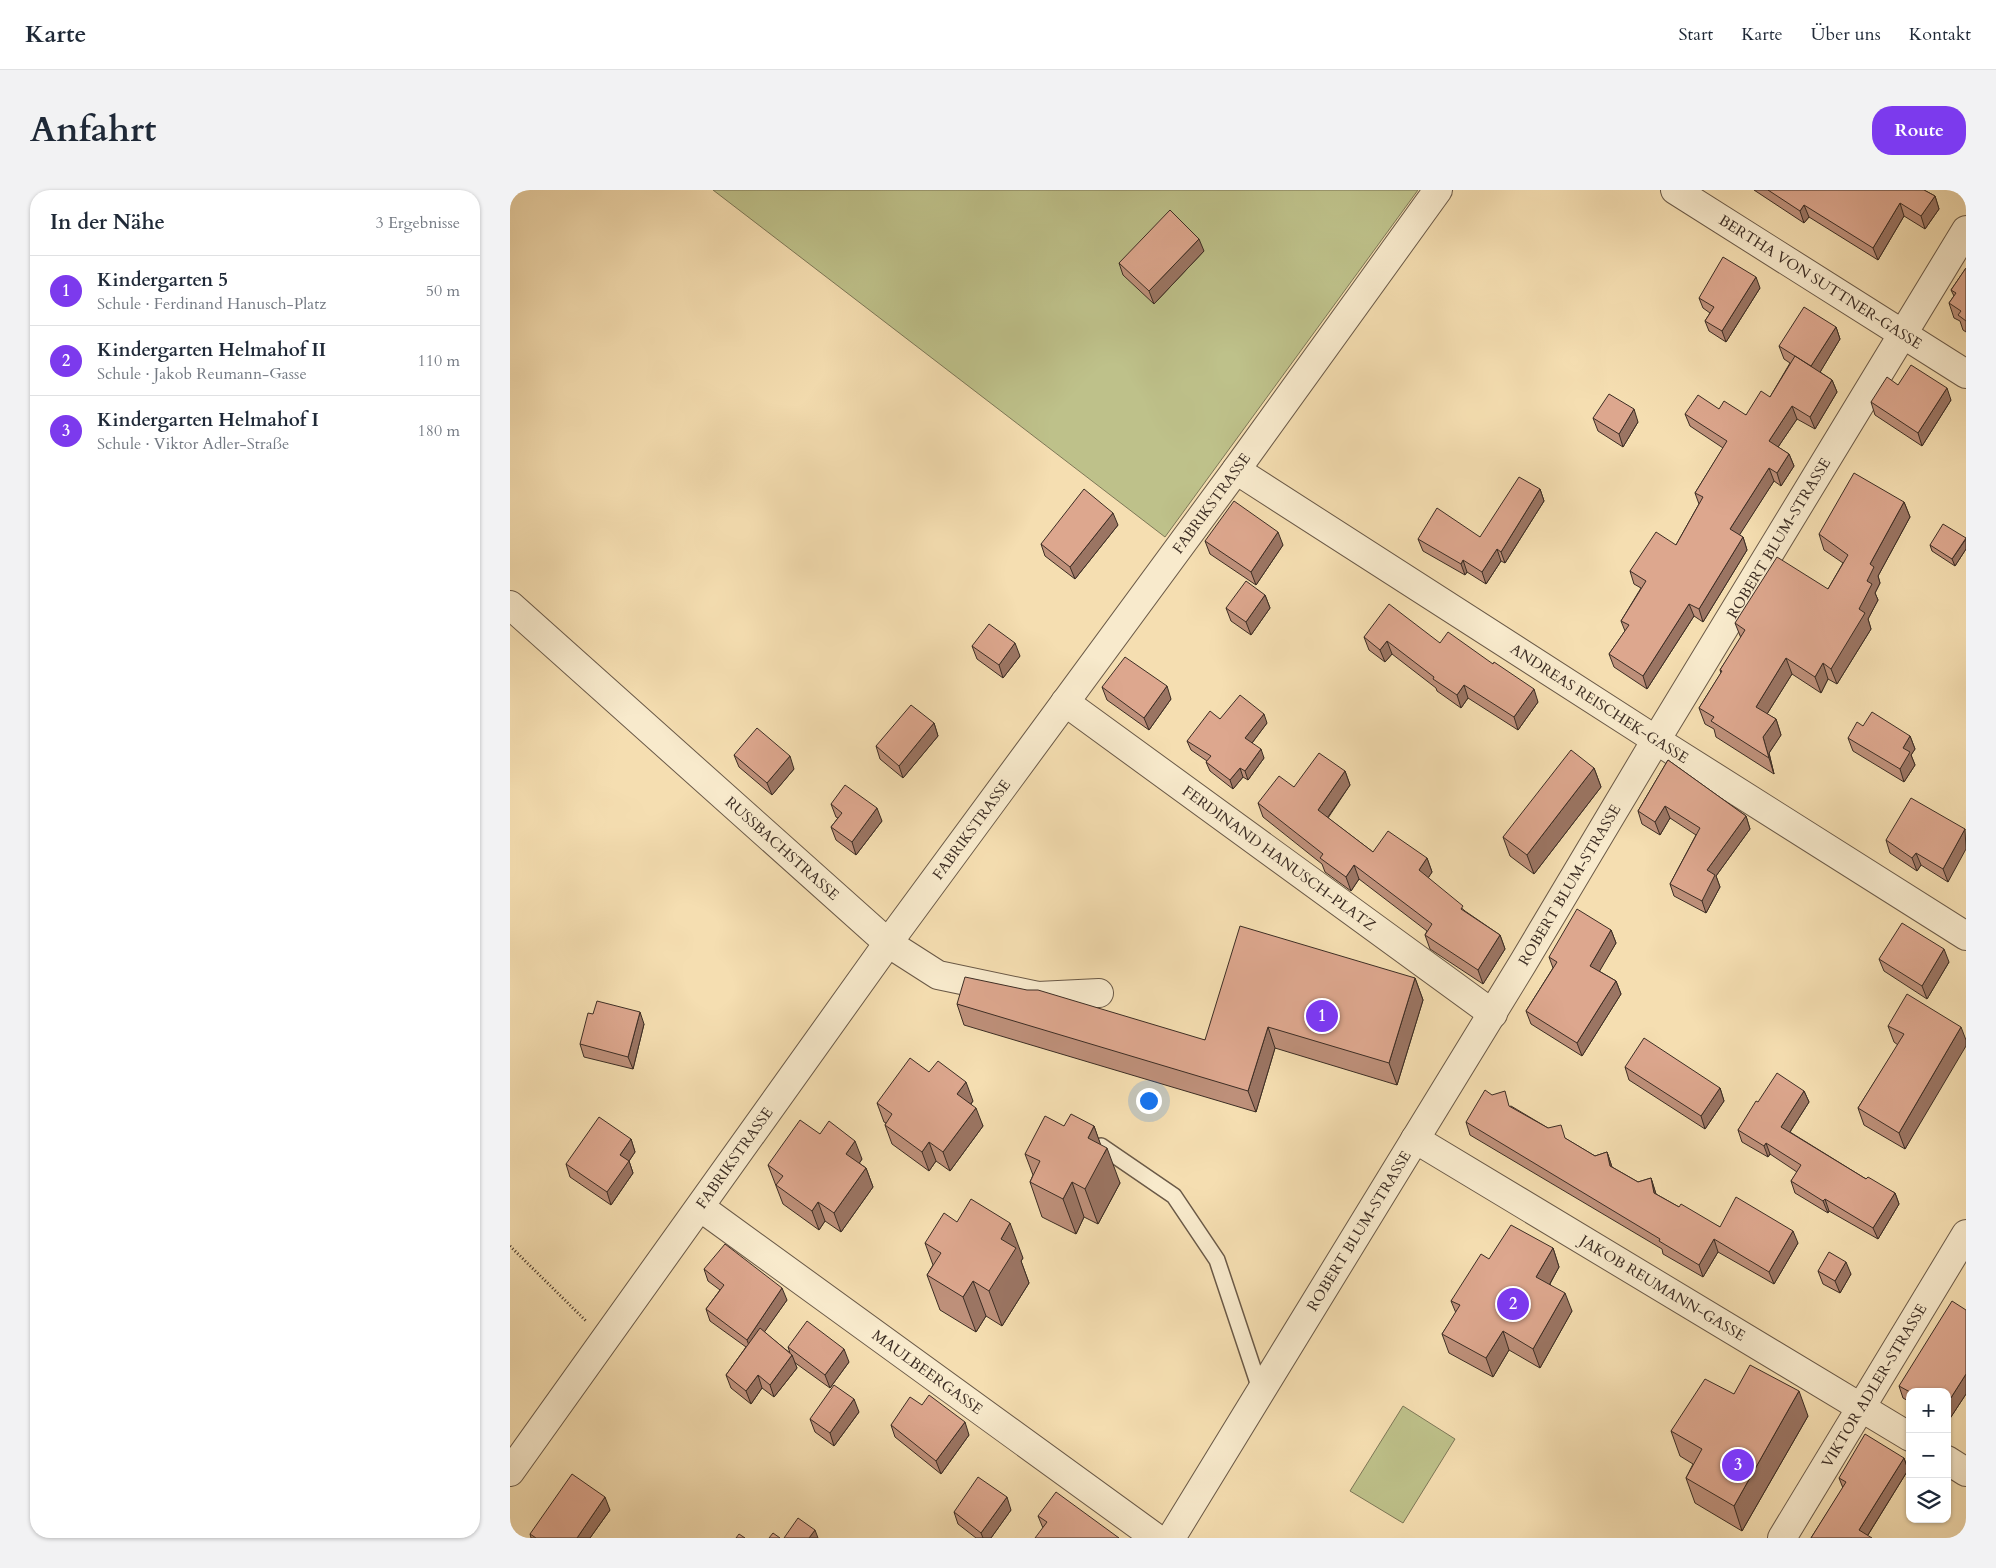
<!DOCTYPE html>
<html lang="de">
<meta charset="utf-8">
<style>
:root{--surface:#fff;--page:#f2f2f3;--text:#1f2937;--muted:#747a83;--line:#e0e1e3;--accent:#7c3aed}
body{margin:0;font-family:Cardo,serif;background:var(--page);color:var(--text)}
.controls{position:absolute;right:15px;bottom:15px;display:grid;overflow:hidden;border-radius:10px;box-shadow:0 1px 4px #0004}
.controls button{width:45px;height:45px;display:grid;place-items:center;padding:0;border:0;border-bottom:1px solid var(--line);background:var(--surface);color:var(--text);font:25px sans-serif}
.you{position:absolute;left:638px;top:910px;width:18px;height:18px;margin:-12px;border:4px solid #fff;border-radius:50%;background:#1a73e8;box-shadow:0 0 0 8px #1a73e833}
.badge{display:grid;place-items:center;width:32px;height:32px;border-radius:50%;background:var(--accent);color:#fff;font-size:16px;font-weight:700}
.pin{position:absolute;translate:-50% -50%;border:2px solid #fff;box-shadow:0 1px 5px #0006}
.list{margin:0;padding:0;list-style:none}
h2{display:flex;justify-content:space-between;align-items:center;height:65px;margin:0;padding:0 20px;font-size:21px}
h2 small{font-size:16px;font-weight:400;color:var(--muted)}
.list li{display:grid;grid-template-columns:32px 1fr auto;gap:15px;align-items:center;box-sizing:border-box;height:70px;padding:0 20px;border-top:1px solid var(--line)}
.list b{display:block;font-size:19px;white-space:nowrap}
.list p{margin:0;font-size:16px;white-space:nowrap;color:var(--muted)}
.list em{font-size:16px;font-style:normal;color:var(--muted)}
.icon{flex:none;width:28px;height:28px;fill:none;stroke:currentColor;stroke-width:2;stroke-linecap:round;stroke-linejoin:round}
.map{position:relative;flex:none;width:1456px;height:1348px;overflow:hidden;border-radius:20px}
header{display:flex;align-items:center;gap:30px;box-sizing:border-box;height:70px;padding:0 25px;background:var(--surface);border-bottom:1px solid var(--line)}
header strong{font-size:24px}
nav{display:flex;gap:28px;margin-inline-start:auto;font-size:18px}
.intro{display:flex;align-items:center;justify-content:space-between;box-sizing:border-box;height:120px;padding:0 30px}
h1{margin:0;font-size:35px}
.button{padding:12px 22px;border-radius:20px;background:var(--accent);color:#fff;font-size:18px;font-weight:700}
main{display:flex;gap:30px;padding:0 30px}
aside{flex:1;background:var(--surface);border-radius:20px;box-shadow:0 1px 4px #0004}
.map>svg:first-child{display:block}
.green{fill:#bec18a;stroke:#7d7757}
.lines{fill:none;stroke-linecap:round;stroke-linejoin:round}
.lane-casing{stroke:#6a5947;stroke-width:18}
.street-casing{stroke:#6a5947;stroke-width:30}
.path{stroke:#3c2d24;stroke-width:3;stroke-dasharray:1 2.5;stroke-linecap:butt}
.lane{stroke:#f8eacc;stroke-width:15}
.street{stroke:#f8eacc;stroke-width:28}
.wall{fill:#be907a;stroke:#3c2d24}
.shaded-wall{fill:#9b7563;stroke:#3c2d24}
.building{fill:#dda78e;stroke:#3c2d24}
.labels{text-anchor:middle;stroke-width:4.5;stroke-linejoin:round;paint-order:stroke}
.street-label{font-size:15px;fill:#3c2d24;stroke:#f8eacc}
</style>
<header>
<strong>Karte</strong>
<nav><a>Start</a><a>Karte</a><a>Über uns</a><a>Kontakt</a></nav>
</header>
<div class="intro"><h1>Anfahrt</h1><a class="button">Route</a></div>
<main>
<aside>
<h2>In der Nähe<small>3 Ergebnisse</small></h2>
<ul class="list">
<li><span class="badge">1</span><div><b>Kindergarten 5</b><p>Schule · Ferdinand Hanusch-Platz</p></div><em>50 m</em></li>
<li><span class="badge">2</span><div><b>Kindergarten Helmahof II</b><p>Schule · Jakob Reumann-Gasse</p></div><em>110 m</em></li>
<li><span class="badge">3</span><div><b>Kindergarten Helmahof I</b><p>Schule · Viktor Adler-Straße</p></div><em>180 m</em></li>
</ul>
</aside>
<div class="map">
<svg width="1456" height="1348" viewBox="0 0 1456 1348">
<rect width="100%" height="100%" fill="#f5deb1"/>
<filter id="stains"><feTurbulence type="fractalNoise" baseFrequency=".004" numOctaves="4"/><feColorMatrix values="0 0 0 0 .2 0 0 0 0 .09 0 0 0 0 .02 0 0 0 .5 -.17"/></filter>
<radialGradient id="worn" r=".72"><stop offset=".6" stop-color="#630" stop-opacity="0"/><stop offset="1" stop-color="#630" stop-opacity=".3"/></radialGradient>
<path class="green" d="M203,0H908L655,347Z
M893,1216L945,1249L893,1333L840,1301Z"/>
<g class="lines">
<g class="lane-casing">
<path id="lane" d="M591,956L664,1006L707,1070L751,1202"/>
</g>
<g class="street-casing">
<g id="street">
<path id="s1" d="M1165,0L1456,184"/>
<path id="s2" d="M726,280L1146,550L1456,746"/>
<path id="s3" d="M0,415L378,753L428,785L528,806L589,803"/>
<path id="s4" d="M555,512L983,824"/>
<path id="s5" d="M905,949L1400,1247"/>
<path id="s6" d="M190,1017L646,1348"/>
<path d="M1437,1270L1456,1282"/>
<path id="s7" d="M0,1282L378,753L726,280L928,0"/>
<path id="s8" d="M661,1348L1013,773L1146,550L1456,40"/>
<path id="s9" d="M1272,1348L1456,1044"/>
</g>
</g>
<path class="path" d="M0,1056L76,1131"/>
<use href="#lane" class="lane"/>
<use href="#street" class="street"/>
</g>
<path class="wall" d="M1244,0H1414L1425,6L1429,19L1415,39L1394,26L1368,70L1299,27L1294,33Z
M694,61L644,114L613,85L609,73Z
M1456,78V142L1453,140L1450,131L1444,128L1439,113L1444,106L1441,100Z
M1250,98L1216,152L1199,141L1195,131L1200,123L1193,118L1189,108Z
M1326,137L1330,149L1310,182L1322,190L1327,202L1305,239L1287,229L1268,257L1279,264L1284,276L1271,296L1264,291L1229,345L1233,347L1237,360L1193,432L1184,426L1137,499L1104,477L1099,464L1115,441L1111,431L1131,398L1124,394L1120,381L1166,355L1189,314L1185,303L1213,258L1180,236L1175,224L1209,219L1236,225L1260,207L1280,173L1274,169L1269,156Z
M1388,195L1441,210L1412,256L1365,225L1361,212Z
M1083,228L1128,232L1113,257L1088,241Z
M1030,299L1034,311L995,373L991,371L976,394L957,382L955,385L913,361L908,349L970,347Z
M1394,312L1400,327L1368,386L1370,393L1365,403L1368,410L1358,429L1361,439L1327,494L1318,489L1311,503L1282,484L1257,524L1266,529L1271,545L1259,563L1264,584L1206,547L1204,539L1195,534L1189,518L1211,483L1210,480L1231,448L1225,433L1318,399L1333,373L1314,360L1309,344Z
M608,335L565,389L535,366L531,354Z
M1456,348V359L1445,376L1422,361L1420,355Z
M695,351L773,355L746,395L700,364Z
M755,405L760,418L741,445L721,431L716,418Z
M854,447L930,453L1028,512L1008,540L958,508L951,518L927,501L926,498L882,464L875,472L859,460Z
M462,456L510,466L493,488L467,469Z
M592,497L661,509L639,540L597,510Z
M710,529L757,533L742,553L754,568L738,590L733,587L723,599L700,581L696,572L697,571L681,560L677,551Z
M424,533L428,546L393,588L370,569L366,556Z
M1353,536L1400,546L1405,559L1401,565L1405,575L1394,592L1343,561L1338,548Z
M224,565L284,579L262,605L229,577Z
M1158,570L1236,626L1240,639L1206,686L1210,697L1196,723L1164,706L1160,694L1186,645L1160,628L1150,645L1132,634L1128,621Z
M1084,578L1091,597L1024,684L1000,666L993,647Z
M835,581L840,595L818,628L863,662L917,668L922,682L918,688L955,721L990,745L995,759L973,794L920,759L915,745L917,741L849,689L841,701L815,682L812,674L753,627L748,613L784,597Z
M321,614L372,631L346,665L326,650L321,637L328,628L326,627Z
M1455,639L1438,692L1411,675L1407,681L1380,663L1376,650Z
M1101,740L1106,753L1089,781L1106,791L1111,804L1072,866L1021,834L1016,821L1043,778L1039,767Z
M1369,769L1439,772L1417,809L1374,781Z
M905,788L913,810L887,895L765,858L746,922L454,835L447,814L695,850Z
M134,834L123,879L74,867L70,854Z
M1378,836L1456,850L1395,959L1354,935L1348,918L1388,855L1384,852Z
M1115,877L1210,898L1214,911L1195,939L1119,890Z
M419,882L463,911L461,914L473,936L440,981L426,971L419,981L382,954L375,935L376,933L374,932L367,913Z
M1294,901L1299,912L1280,942L1356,989L1385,1003L1389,1014L1368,1049L1319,1021L1318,1023L1285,1003L1281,991L1287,982L1260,964L1258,967L1232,952L1228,940L1248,912Z
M1001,916L1085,966L1097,962L1102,977L1128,992L1141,988L1146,1004L1169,1017L1210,1037L1288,1053L1264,1094L1208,1062L1193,1087L1153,1064L1152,1059L960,945L956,932Z
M554,936H584L590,954L610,993L588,1034L574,1027L566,1044L532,1027L520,992L523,985L515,964Z
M310,944L352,969L349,973L356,978L363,997L331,1042L315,1031L309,1040L273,1014L258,975Z
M121,949L125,962L119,971L123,983L101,1015L60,987L56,974Z
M447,1032L513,1068L511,1071L519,1093L492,1136L476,1126L466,1142L430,1120L417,1085L423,1075L415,1053Z
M1043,1058L1049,1077L1040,1094L1062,1121L1030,1178L999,1160L983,1187L939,1163L932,1144L946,1123L941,1111L979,1069Z
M194,1079L277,1110L254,1142L280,1163L278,1157L339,1172L320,1198L284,1172L287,1178L264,1207L252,1198L241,1214L221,1198L216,1185L236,1157L200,1131L196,1119L210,1100L198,1091Z
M1308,1081L1341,1084L1330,1103L1313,1094Z
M1389,1196L1456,1204L1437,1233V1202H1400V1212L1393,1208Z
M1224,1204L1298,1226L1232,1341L1185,1313L1176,1288L1183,1274L1170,1266L1161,1241Z
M412,1215L459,1245L431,1284L385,1247L381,1235Z
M349,1222L324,1256L305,1242L300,1229Z
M1394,1268L1398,1280L1358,1345L1301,1348L1333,1298L1329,1288Z
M100,1320L80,1348H21L20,1344Z
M501,1320L481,1348H466L448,1334L444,1322Z
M528,1326L609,1348L533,1338Z"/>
<path class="shaded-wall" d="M1425,6L1429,19L1415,39L1411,26Z
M1390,13L1394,26L1368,70L1363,58Z
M1294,15L1299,27L1294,33L1290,21Z
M689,49L694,61L644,114L639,101Z
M1246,87L1250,98L1216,152L1212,141Z
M1326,137L1330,149L1306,189L1301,176Z
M1322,190L1327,202L1305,239L1300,227Z
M1437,198L1441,210L1412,256L1408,243Z
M1282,216L1287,229L1264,263L1259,251Z
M1124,219L1128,232L1113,257L1109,244Z
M1279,264L1284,276L1271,296L1267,283Z
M1259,278L1264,291L1225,352L1220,339Z
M1030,299L1034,311L995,373L991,362Z
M1394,312L1400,327L1368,386L1370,393L1365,403L1368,410L1358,429L1361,439L1327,494L1321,479L1349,419L1357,391L1360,374Z
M603,323L608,335L565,389L560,377Z
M768,342L773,355L746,395L741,382Z
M1233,347L1237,360L1193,432L1189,419Z
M1456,349V359L1445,376L1442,369Z
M987,359L991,371L976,394L972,382Z
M953,370L957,382L955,385L951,374Z
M755,405L760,418L741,445L736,432Z
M1179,414L1184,426L1137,499L1133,486Z
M877,451L882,464L875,472L870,460Z
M505,453L510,466L493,488L489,475Z
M1276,468L1282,484L1252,532L1246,517Z
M1313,473L1318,489L1311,503L1305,487Z
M954,495L958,508L951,518L947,505Z
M657,496L661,509L639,540L634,528Z
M1024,499L1028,512L1008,540L1004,527Z
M754,524L757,533L739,557L735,548Z
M1266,529L1271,545L1259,563L1264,584L1259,568L1253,547Z
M424,533L428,546L393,588L389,576Z
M1400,546L1405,559L1401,565L1405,575L1394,592L1390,579L1393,558Z
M751,559L754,568L738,590L735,581Z
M280,566L284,579L262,605L257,593Z
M730,578L733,587L723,599L720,590Z
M1084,578L1091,597L1024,684L1017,665Z
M835,581L840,595L813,634L808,620Z
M1155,616L1160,628L1150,645L1145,632Z
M367,618L372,631L346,665L342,652Z
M1236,626L1240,639L1206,686L1210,697L1196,723L1192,711L1197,680Z
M1455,639L1456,659L1438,692L1433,679Z
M1406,663L1411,675L1407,681L1402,668Z
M917,668L922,682L914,694L909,680Z
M844,675L849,689L841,701L836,687Z
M1101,740L1106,753L1085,789L1080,776Z
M990,745L995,759L973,794L968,780Z
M1434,759L1439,772L1417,809L1412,796Z
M905,788L913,810L887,895L879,873Z
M1106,791L1111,804L1072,866L1067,853Z
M130,822L134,834L123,879L118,867Z
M758,837L765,858L746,922L738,901Z
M1451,837L1456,850V856L1395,959L1389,943Z
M456,892L463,911L454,922L447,904Z
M1210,898L1214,911L1195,939L1191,926Z
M1294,901L1299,912L1276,948L1271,937Z
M466,918L473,936L440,981L433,962Z
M584,936L594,964L597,958L610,993L588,1034L575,999L578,948Z
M121,949L125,962L119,971L123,983L101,1015L97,1002L110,965Z
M345,951L352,969L343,983L336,964Z
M419,952L426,971L419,981L412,962Z
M1256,953L1260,964L1258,967L1254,956Z
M1097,962L1101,974L1104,988L1100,976Z
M356,978L363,997L331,1042L324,1023Z
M1141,988L1145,1001L1149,1015L1144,1003Z
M562,992L574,1027L566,1044L553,1009Z
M1385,1003L1389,1014L1368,1049L1363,1038Z
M1315,1009L1319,1021L1318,1023L1313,1011Z
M308,1012L315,1031L309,1040L302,1021Z
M500,1033L513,1068L511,1071L519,1093L492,1136L479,1101L491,1049Z
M1283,1041L1288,1053L1264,1094L1259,1082Z
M1204,1049L1208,1062L1193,1087L1189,1075Z
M1043,1058L1049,1077L1033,1106L1026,1087Z
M1336,1072L1341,1084L1330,1103L1325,1091Z
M463,1091L476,1126L466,1142L453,1107Z
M272,1098L277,1110L241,1161L237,1150Z
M1055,1103L1062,1121L1030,1178L1023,1159Z
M993,1141L999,1160L983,1187L976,1168Z
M334,1159L339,1172L320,1198L315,1185Z
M282,1165L287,1178L264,1207L260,1195Z
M1456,1184V1204L1437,1233V1214Z
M248,1185L252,1198L241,1214L236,1201Z
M1289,1201L1298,1226L1232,1341L1224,1316Z
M344,1209L349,1222L324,1256L320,1243Z
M455,1232L459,1245L431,1284L426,1271Z
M1394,1268L1398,1280L1356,1348L1349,1340Z
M95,1307L100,1320L80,1348H67Z
M497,1307L501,1320L481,1348H473L471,1343Z
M305,1340L308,1348H299Z"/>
<path class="building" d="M1258,0H1414L1425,6L1411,26L1390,13L1363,58L1294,15L1290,21Z
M660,20L689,49L639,101L609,73Z
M1213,67L1246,87L1212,141L1195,131L1204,117L1189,108Z
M1456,78V131L1448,125L1451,121L1439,113L1446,103L1441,100Z
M1294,117L1326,137L1301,176L1269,156Z
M1285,166L1322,190L1300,227L1282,216L1259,251L1279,264L1267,283L1259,278L1220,339L1233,347L1189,419L1179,414L1133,486L1099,464L1119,435L1111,431L1136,391L1120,381L1146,342L1166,355L1193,307L1185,303L1217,251L1175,224L1188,205L1209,219L1214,211L1236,225L1251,201L1260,207Z
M1401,175L1437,198L1408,243L1361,212L1377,187L1388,195Z
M1099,204L1124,219L1109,244L1083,228Z
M1344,283L1394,312L1360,374L1364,377L1357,391L1362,394L1349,419L1355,423L1321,479L1313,473L1305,487L1276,468L1246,517L1266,529L1253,547L1259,568L1201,531L1204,527L1189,518L1212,481L1210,480L1235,440L1225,433L1267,367L1318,399L1338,365L1309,344Z
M1009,287L1030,299L991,362L987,359L972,382L953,370L951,374L908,349L927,318L970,347Z
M574,299L603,323L560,377L531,354Z
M724,311L768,342L741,382L695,351Z
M1433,334L1456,348L1442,369L1420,355Z
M736,391L755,405L736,432L716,418Z
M879,414L930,453L938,442L983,474L984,472L1024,499L1004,527L954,495L947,505L923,489L924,487L877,451L870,460L854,447Z
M479,434L505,453L489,475L462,456Z
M615,467L657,496L634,528L592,497Z
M730,505L754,524L735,548L751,559L735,581L730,578L720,590L696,572L701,566L677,551L700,521L710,529Z
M401,515L424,533L389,576L366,556Z
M1362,522L1400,546L1393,558L1400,562L1390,579L1338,548L1347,532L1353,536Z
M247,538L280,566L257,593L224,565Z
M1061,560L1084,578L1017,665L993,647Z
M809,563L835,581L808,620L863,662L878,641L917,668L909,680L953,716L951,719L990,745L968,780L915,745L922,734L844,675L836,687L810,668L813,664L748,613L769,586L784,597Z
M1158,570L1236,626L1197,680L1205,685L1192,711L1160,694L1190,638L1155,616L1145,632L1128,621Z
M335,595L367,618L342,652L321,637L332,623L321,614Z
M1401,608L1455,639L1433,679L1406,663L1402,668L1376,650Z
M1067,719L1101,740L1080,776L1106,791L1067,853L1016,821L1047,772L1039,767Z
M1392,733L1434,759L1412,796L1369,769Z
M730,736L905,788L879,873L758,837L738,901L447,814L455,787L517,800H528L695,850Z
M1397,804L1451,837L1389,943L1348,918L1394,844L1378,836Z
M87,811L130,822L118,867L70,854L78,823L83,824Z
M1134,848L1210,898L1191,926L1115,877Z
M400,868L419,882L428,871L456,892L447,904L466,918L433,962L419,952L412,962L375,935L382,924L367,913Z
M1267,883L1294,901L1271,937L1356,989L1358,987L1385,1003L1363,1038L1315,1009L1313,1011L1281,991L1291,975L1256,953L1254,956L1228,940L1246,911L1248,912Z
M975,900L982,905L995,901L999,916L1038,938L1051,935L1055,948L1085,966L1097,962L1100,976L1128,992L1141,988L1144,1003L1169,1017L1171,1014L1210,1037L1226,1007L1283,1041L1259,1082L1204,1049L1189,1075L1149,1051L1150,1049L956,932Z
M561,924L584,936L578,948L597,958L575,999L562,992L553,1009L520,992L530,971L515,964L535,926L554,936Z
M89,927L121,949L110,965L119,971L97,1002L56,974Z
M290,930L310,944L319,931L345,951L336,964L356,978L324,1023L308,1012L302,1021L266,995L273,986L258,975Z
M461,1009L500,1033L491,1049L506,1058L479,1101L463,1091L453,1107L417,1085L431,1063L415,1053L434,1023L447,1032Z
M1001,1035L1043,1058L1026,1087L1055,1103L1023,1159L993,1141L976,1168L932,1144L950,1115L941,1111L971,1064L979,1069Z
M215,1054L272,1098L237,1150L196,1119L214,1095L194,1079Z
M1319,1062L1336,1072L1325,1091L1308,1081Z
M1442,1111L1456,1120V1184L1437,1214V1202H1400L1389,1196Z
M297,1131L334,1159L315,1185L278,1157Z
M250,1138L282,1165L260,1195L248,1185L236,1201L216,1185Z
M1240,1175L1289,1201L1224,1316L1176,1288L1192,1259L1161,1241L1195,1189L1224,1204Z
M324,1195L344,1209L320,1243L300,1229Z
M419,1205L455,1232L426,1271L381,1235L400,1207L412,1215Z
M1355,1244L1394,1268L1349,1340L1362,1348H1301L1336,1292L1329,1288Z
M62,1284L95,1307L67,1348H26L20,1344Z
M468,1287L497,1307L471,1343L444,1322Z
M546,1302L609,1348H525L537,1332L528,1326Z
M288,1328L305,1340L299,1348H274Z
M263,1343L270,1348H259Z
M229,1344L235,1348H226Z"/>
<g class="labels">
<g class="street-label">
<text dy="5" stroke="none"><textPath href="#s1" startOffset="172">BERTHA VON SUTTNER-GASSE</textPath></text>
<text dy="5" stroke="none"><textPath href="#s7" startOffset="1196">FABRIKSTRASSE</textPath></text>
<text dy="5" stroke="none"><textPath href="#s8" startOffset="1170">ROBERT BLUM-STRASSE</textPath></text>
<text dy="5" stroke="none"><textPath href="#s2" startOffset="432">ANDREAS REISCHEK-GASSE</textPath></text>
<text dy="5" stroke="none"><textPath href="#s7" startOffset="791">FABRIKSTRASSE</textPath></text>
<text dy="5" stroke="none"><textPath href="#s3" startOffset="365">RUSSBACHSTRASSE</textPath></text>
<text dy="5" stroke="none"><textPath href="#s4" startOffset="265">FERDINAND HANUSCH-PLATZ</textPath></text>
<text dy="5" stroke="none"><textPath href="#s8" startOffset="765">ROBERT BLUM-STRASSE</textPath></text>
<text dy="5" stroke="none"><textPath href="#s7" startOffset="386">FABRIKSTRASSE</textPath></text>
<text dy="5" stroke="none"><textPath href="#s8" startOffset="360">ROBERT BLUM-STRASSE</textPath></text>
<text dy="5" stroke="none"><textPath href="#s5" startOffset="289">JAKOB REUMANN-GASSE</textPath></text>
<text dy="5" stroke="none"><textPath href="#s6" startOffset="281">MAULBEERGASSE</textPath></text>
<text dy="5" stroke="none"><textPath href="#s9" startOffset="178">VIKTOR ADLER-STRASSE</textPath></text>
</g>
</g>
<rect width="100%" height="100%" filter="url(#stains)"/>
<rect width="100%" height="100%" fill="url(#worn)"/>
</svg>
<div class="controls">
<button>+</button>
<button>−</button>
<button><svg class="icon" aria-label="layers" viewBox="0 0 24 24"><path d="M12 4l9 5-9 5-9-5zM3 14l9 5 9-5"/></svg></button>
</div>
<div class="you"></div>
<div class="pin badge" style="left:812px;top:826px">1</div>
<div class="pin badge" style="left:1003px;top:1114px">2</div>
<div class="pin badge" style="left:1228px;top:1275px">3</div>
</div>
</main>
